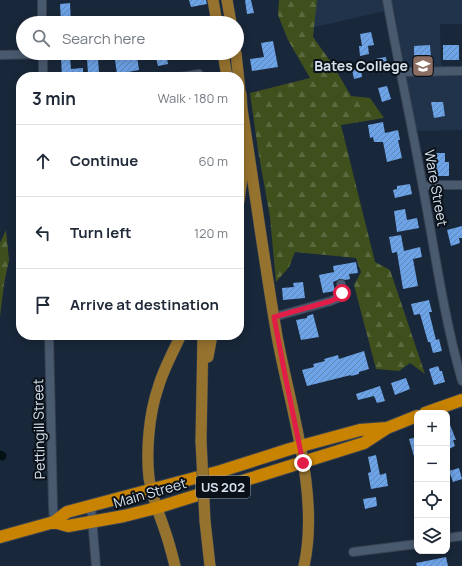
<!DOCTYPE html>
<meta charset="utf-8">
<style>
:root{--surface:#fff;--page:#f6f6f7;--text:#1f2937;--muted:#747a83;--line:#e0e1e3}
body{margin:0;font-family:Manrope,sans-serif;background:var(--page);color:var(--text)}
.controls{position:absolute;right:12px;bottom:12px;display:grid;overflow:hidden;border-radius:8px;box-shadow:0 2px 10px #0003}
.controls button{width:36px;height:36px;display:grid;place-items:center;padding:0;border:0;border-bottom:1px solid var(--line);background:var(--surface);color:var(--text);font:20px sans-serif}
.stop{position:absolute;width:12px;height:12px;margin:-9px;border:3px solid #e11d48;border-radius:50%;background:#fff}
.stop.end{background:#e11d48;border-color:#fff;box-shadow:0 1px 4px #0008}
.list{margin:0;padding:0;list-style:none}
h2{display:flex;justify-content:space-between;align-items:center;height:52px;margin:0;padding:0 16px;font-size:17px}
h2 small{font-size:13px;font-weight:400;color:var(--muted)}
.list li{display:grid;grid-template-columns:26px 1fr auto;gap:12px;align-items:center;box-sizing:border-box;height:72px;padding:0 16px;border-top:1px solid var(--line)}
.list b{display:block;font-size:15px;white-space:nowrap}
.list em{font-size:13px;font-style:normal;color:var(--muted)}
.icon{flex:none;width:22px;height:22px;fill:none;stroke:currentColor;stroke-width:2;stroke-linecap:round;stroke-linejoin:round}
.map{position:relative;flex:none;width:462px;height:566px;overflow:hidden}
.search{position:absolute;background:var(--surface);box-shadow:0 2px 10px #0003;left:16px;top:16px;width:228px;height:44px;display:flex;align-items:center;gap:10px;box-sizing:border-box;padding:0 14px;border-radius:22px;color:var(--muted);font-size:15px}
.panel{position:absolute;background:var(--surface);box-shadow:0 2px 10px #0003;left:16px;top:72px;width:228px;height:268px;border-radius:16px}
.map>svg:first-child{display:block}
.built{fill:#20334a}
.forest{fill:url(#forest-firs)}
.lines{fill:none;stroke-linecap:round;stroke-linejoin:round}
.canal{stroke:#031113;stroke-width:9}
.building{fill:url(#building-hatch)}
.minor-casing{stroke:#374251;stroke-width:10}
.major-casing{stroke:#374251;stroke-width:12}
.highway-casing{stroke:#374251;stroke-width:14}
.path{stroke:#616d7e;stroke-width:1.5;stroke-dasharray:3 3;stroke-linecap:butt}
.minor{stroke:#49596e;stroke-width:8}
.major{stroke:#95722e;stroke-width:11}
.highway{stroke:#c88303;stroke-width:12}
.major-bridge-casing{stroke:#374251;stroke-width:12;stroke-linecap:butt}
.major-bridge{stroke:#95722e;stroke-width:11}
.route{stroke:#e11d48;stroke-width:5}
.labels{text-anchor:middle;stroke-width:4;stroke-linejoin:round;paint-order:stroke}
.shield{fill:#0a1018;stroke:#9aa2ad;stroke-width:1}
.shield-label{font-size:13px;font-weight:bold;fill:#d7e1ed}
.poi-label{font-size:14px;font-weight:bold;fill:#d7e1ed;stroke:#0a1018;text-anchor:end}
.street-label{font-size:14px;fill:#d7e1ed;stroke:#0a1018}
</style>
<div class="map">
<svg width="462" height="566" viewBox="0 0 462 566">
<defs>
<pattern id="forest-firs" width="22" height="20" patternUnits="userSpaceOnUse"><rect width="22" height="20" fill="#40501d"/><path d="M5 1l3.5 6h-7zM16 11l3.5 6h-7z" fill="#5b693e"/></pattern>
<pattern id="building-hatch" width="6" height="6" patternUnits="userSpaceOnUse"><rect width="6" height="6" fill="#6da3e7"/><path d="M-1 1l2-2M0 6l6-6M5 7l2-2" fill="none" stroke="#6086b7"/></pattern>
</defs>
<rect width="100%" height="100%" fill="#19273a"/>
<path class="built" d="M306,0H462V24H440L441,66H462V130L416,131L394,9L311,28Z"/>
<path class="forest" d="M279,0H317L313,37L333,65L351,96L370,98L384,118L341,125L375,262L390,270L425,374L410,363L399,371L376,369L354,285L361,272L356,258L295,252L289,267L276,282L270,217L258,150L250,93L310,78L288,40L278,15Z
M6,230L9,260L4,284L0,317V243Z"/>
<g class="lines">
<path class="canal" d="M0,455L2,456"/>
</g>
<path class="building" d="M189,0H206L207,4L191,7Z
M245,0H251L254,13L247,14Z
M70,3L71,23H61L60,4Z
M371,32L374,45L368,46L369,54L360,56L359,46H362L360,34Z
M273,41L278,67L252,71L250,59L264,57L261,43Z
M430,45L431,59H418V55H414V46Z
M443,45H459V60H443Z
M166,53L168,64L158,66L155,54Z
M137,56L139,70L117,74L115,60Z
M70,57L71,69L83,68V75H78V77H62L61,58Z
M386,57L388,71L377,73L375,59Z
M87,59H98L99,72L88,73Z
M361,69L362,77L354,79L352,70Z
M387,86L391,99L382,102L378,88Z
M431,102H443L445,116L434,118Z
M383,122L385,133L398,130L400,140H398L402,158L387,162L383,142H374L373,137L370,138L368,125Z
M436,153H445V162H449V176H436V164H433V158H437Z
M410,184L412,194L395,198L393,190L397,189V186Z
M405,209L407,220L417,218L419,228L397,232L394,211Z
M462,226V238H459L460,243L451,246L447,230Z
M401,235L404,251L420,247L422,257L413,259L418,286L403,289L397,252L392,253L389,237Z
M356,262L358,273L349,274L350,279L345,280L340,279L333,282L335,291L323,293L319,275L334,272L333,266Z
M303,282L305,298L283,300L282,288L294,287L293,283Z
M429,300L432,312H429L436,340L439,339L442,351L433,353L430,342H428L420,314L414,315L411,304Z
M313,314L319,337L301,340L296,320L307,318V316Z
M364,351L369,369L359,372V374L351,376V375L307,386L302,370L314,367L313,364L325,361L324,359L338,355L339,359Z
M438,366L440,371H442L445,382L434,385L429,369Z
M406,378L410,389L395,395L391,383Z
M380,386L385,401L377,403L374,396L358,400L356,394Z
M447,417L456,440H453L455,446L447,450Z
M417,437V460H415L409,439Z
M376,455L380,475L386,473L388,486L371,489L368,473L371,472L368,457Z
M459,468L462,479L453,482L449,471Z
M376,497L377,506L365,509L363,499Z
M446,557L448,566H417L416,563Z"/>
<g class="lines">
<g class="minor-casing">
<path id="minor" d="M42,0V23
M387,0C398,63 412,125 423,188C435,252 444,318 462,381
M43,53V77
M0,55L43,54
M401,72L462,71
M180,77L199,74
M423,187L433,185H462
M274,317L331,301L338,298L342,293L341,284
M49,335L53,506L54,522
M91,506L96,566
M447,538L462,536
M353,552L417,544"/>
</g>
<g class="major-casing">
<path id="major" d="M213,0L217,23
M227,0L231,23
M223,53L227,77
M236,53L241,101
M241,94L242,109C254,185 264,261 277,336C290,408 320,494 304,566
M239,201L242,178L241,140
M208,357L212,335
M201,441L203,335
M205,521L210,566
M175,566C172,554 169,542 165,531C159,513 152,497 149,478C146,451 149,414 158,388C163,370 173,352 181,335"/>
</g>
<g class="highway-casing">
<path id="highway" d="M425,413L462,400
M54,522L68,526L124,516L156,508L364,443L387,428L417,416
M0,537L54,522L67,512L221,471L290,449L360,430L387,428"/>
</g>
<path class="path" d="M207,75L217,77"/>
<use href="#minor" class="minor"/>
<use href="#major" class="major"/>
<use href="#highway" class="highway"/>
<g class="major-bridge-casing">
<path id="major-bridge" d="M201,441L205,521"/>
</g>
<use href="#major-bridge" class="major-bridge"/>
</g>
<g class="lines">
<path class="route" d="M303,463L285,375L274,317L331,301L338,298L342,293"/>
</g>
<defs>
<g id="university-square" transform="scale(1.15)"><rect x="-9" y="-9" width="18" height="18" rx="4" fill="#8d6e63" stroke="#0a1018"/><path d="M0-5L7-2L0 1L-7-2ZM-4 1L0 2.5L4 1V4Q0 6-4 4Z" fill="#fff"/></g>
</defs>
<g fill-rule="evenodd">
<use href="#university-square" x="423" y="66"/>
</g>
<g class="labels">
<rect class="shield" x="196" y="476" width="54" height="22" rx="3"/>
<g class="shield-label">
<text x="223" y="492">US 202</text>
</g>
<g class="poi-label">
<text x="408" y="71">Bates College</text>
</g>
<g class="street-label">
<text transform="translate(436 188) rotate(80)" y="5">Ware Street</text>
<text transform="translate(39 429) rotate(-91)" y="5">Pettingill Street</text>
<text transform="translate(150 493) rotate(-16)" y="5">Main Street</text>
</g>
</g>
</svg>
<div class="controls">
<button>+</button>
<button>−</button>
<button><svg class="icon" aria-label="locate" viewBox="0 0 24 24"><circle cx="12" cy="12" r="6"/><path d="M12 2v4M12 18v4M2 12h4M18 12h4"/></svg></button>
<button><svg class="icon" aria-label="layers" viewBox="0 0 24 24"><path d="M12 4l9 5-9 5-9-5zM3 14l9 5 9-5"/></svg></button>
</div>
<div class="stop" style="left:342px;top:293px"></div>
<div class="stop end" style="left:303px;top:463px"></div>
<div class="search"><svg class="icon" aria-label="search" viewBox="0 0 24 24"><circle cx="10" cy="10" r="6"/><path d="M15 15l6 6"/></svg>Search here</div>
<section class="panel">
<h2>3 min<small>Walk · 180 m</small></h2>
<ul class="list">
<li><svg class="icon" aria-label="ahead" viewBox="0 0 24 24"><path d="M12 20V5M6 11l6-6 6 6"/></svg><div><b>Continue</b></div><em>60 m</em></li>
<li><svg class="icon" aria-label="left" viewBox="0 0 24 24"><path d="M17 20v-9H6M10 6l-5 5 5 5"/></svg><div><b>Turn left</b></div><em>120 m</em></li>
<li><svg class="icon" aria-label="arrive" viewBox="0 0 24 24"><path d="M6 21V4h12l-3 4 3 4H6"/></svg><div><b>Arrive at destination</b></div></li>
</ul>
</section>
</div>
